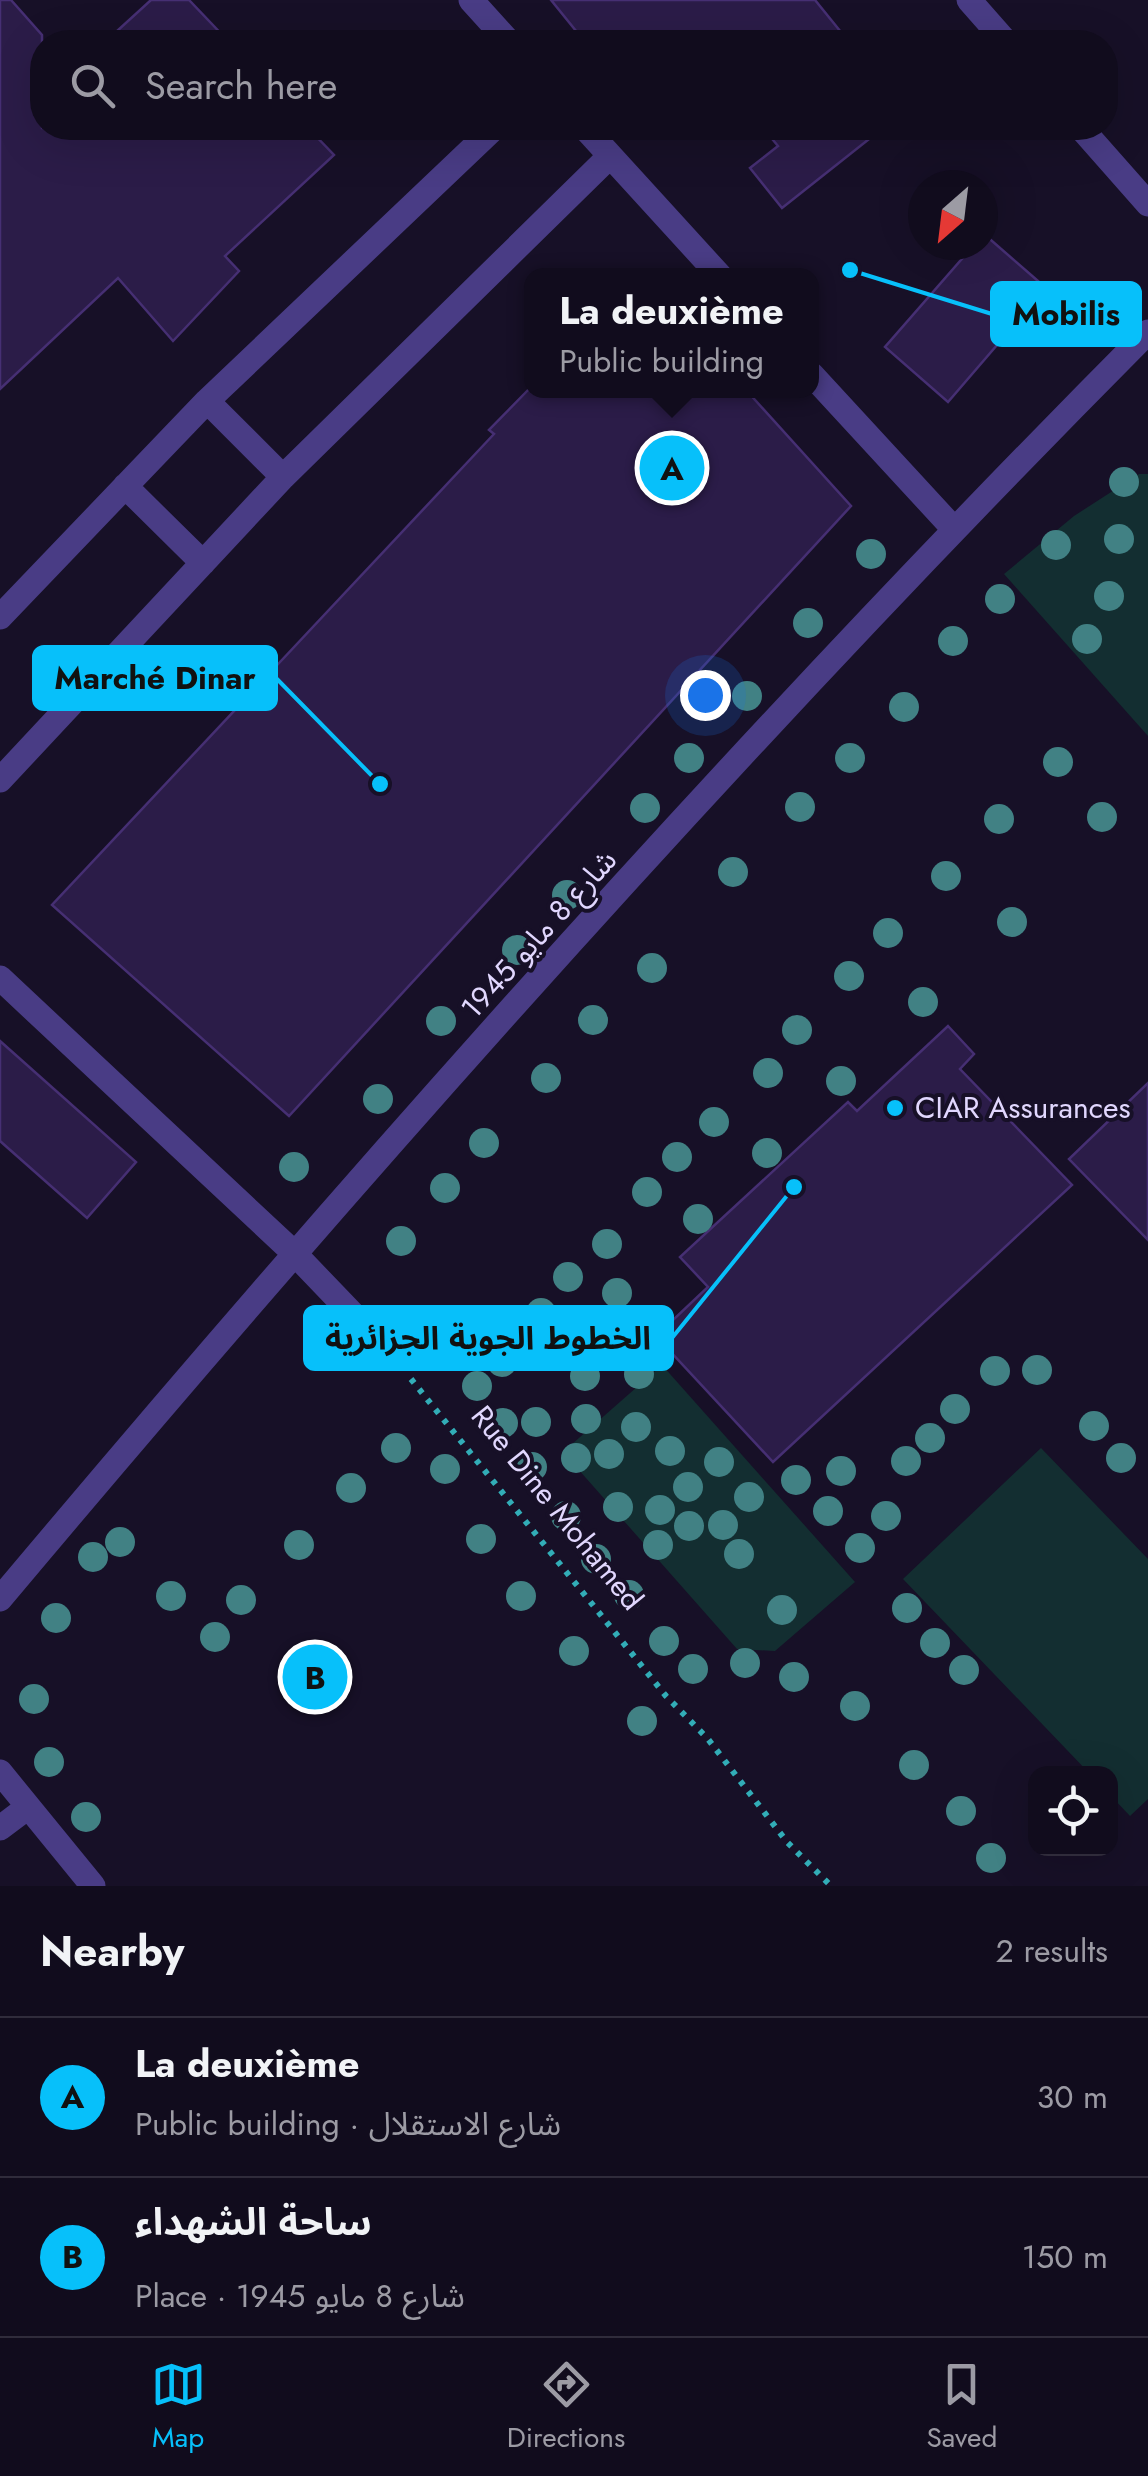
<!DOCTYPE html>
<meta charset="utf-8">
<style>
:root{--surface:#110c1d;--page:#1a1526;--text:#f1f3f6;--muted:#9c9ba4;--line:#302c3b;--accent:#07c0fa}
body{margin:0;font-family:Jost,"Noto Sans Arabic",sans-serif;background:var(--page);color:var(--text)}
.controls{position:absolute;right:30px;bottom:30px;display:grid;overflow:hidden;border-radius:20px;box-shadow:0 10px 40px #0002}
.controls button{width:90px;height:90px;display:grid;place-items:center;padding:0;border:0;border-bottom:2px solid var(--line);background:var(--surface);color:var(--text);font:50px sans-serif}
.compass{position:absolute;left:908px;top:170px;width:90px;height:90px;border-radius:50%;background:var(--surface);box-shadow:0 10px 40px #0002;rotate:208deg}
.you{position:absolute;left:705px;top:695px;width:35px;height:35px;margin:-25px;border:8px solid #fff;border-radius:50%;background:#1a73e8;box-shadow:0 0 0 15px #1a73e833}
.badge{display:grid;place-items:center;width:65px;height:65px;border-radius:50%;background:var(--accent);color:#111;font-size:32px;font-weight:700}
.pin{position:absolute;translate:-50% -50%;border:5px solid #fff;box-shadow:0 2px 10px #0006}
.popup{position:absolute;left:524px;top:268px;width:295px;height:130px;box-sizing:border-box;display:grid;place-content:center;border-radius:20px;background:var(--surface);filter:drop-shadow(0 2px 8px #0005);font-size:32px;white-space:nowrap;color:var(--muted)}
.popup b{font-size:38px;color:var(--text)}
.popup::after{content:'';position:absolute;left:50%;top:100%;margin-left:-20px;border:20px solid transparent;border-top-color:var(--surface)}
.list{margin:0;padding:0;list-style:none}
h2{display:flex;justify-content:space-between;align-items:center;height:130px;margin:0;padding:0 40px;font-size:42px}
h2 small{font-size:32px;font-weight:400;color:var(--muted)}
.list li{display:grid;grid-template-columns:65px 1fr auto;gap:30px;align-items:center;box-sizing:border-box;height:160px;padding:0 40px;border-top:2px solid var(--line)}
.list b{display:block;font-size:38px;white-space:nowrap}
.list p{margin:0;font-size:32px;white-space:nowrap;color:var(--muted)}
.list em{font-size:32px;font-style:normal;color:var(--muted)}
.icon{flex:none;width:55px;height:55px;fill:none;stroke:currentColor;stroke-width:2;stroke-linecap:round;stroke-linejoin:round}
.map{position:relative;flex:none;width:1148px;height:1886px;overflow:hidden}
.search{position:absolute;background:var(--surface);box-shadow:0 10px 40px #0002;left:30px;right:30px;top:30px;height:110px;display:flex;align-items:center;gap:25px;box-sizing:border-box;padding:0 35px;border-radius:40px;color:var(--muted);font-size:38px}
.sheet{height:450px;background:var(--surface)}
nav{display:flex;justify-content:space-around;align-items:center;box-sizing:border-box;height:140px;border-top:2px solid var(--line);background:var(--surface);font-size:28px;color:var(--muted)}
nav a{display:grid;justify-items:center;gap:5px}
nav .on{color:var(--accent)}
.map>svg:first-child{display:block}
.green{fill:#132e31}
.building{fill:#2b1c48;stroke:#462f73;stroke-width:2.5}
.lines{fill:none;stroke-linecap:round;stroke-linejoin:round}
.path{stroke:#32adb7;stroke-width:6;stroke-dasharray:5 8;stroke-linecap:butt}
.minor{stroke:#493c85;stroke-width:25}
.tree{fill:#418184}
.poi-dot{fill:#07c0fa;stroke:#171027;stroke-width:4}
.labels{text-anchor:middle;stroke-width:8;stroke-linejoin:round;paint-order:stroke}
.street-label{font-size:30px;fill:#e1d7fe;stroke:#171027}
.poi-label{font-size:30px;fill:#e1d7fe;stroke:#171027;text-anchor:start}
.leader{fill:none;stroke:#07c0fa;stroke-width:4}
.callout-dot{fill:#07c0fa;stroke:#171027;stroke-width:4}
.callout{fill:#07c0fa;stroke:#07c0fa;stroke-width:4}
.callout-label{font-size:32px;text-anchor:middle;font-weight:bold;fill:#111}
</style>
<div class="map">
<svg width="1148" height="1886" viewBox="0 0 1148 1886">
<rect width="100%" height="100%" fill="#171027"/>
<path class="green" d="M1139,474H1148V736L1004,574L1074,516Z
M662,1365L855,1582L775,1651L737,1649L563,1452Z
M1041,1448L1148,1559V1799L1130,1816L1111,1796L1110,1774L1089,1773L903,1579Z"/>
<path class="building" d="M0,0H11L42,35V128H308L334,155L225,256L239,271L173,341L118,278L0,389Z
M151,0H189L229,42H105Z
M551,0H815L849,42H585Z
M763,128H883L782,208L750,168L778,146Z
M984,234L1046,288L948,402L885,347L974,245H983Z
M532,386V390H746L851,506L289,1116L52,905L494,434L489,430Z
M948,1026L974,1054L960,1069L1072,1185L773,1462L656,1336L708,1287L680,1257L848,1102L857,1111Z
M0,1041L136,1162L87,1218L0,1141Z
M1148,1083V1240L1069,1159Z"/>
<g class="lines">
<path class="path" d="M411,1379L666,1696L708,1739L787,1842L831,1886"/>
<path class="minor" d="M471,0L509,42
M969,0L1006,42
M585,128L720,276
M1081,128L1148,204
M812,375L953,528
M207,401L283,477
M125,486L203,563
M0,617L207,401L494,128
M0,780L283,477L610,156
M0,978L293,1252L389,1352
M0,1599C366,1163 746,736 1148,332
M0,1772L93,1886
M0,1828L28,1807"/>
</g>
<g class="tree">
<circle cx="1124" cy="482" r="15"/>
<circle cx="1119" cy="539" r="15"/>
<circle cx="1056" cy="545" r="15"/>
<circle cx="871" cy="554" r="15"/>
<circle cx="1109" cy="596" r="15"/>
<circle cx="1000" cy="599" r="15"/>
<circle cx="808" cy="623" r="15"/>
<circle cx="1087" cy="639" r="15"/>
<circle cx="953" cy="641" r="15"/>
<circle cx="747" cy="696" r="15"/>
<circle cx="904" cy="707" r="15"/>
<circle cx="689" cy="758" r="15"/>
<circle cx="850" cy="758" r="15"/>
<circle cx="1058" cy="762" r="15"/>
<circle cx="800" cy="807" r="15"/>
<circle cx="645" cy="808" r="15"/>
<circle cx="1102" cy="817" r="15"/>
<circle cx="999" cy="819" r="15"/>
<circle cx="733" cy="872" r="15"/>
<circle cx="946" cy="876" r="15"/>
<circle cx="567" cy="895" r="15"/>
<circle cx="1012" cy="922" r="15"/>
<circle cx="888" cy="933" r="15"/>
<circle cx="517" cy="950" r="15"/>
<circle cx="652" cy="968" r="15"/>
<circle cx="849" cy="976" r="15"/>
<circle cx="923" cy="1002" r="15"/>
<circle cx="593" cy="1020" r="15"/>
<circle cx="441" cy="1021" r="15"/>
<circle cx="797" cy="1030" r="15"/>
<circle cx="768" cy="1073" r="15"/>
<circle cx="546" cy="1078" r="15"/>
<circle cx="841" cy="1081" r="15"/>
<circle cx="378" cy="1099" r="15"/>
<circle cx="714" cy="1122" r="15"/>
<circle cx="484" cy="1143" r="15"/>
<circle cx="767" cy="1153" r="15"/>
<circle cx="677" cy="1157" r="15"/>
<circle cx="294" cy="1167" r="15"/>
<circle cx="445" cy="1188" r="15"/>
<circle cx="647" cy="1192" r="15"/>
<circle cx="698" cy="1219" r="15"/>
<circle cx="401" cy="1241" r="15"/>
<circle cx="607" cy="1244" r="15"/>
<circle cx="568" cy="1277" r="15"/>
<circle cx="617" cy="1293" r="15"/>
<circle cx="541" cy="1313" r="15"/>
<circle cx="613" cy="1348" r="15"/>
<circle cx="502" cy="1362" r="15"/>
<circle cx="1037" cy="1370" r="15"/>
<circle cx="995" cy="1371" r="15"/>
<circle cx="639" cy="1374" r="15"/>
<circle cx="585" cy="1376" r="15"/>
<circle cx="477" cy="1386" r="15"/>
<circle cx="955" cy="1409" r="15"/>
<circle cx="586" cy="1419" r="15"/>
<circle cx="536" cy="1422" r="15"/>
<circle cx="503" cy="1423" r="15"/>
<circle cx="1094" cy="1426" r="15"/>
<circle cx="636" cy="1427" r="15"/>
<circle cx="930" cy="1438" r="15"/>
<circle cx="396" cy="1448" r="15"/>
<circle cx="670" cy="1451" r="15"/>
<circle cx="609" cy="1454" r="15"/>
<circle cx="576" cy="1458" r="15"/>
<circle cx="1121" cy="1458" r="15"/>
<circle cx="906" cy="1461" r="15"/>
<circle cx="719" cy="1462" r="15"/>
<circle cx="532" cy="1467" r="15"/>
<circle cx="445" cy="1469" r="15"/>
<circle cx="841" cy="1471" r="15"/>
<circle cx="796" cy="1480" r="15"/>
<circle cx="688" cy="1487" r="15"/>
<circle cx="351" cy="1488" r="15"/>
<circle cx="749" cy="1497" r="15"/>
<circle cx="618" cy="1507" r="15"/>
<circle cx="660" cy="1510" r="15"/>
<circle cx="828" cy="1511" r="15"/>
<circle cx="566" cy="1516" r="15"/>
<circle cx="886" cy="1516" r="15"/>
<circle cx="723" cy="1525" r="15"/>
<circle cx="689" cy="1526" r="15"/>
<circle cx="481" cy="1539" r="15"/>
<circle cx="120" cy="1542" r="15"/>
<circle cx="299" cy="1545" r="15"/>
<circle cx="658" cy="1545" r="15"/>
<circle cx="860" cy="1548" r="15"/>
<circle cx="739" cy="1554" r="15"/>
<circle cx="93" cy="1557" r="15"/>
<circle cx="596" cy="1559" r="15"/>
<circle cx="629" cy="1595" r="15"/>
<circle cx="171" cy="1596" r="15"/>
<circle cx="521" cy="1596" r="15"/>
<circle cx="241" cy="1600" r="15"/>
<circle cx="907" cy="1608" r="15"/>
<circle cx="782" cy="1610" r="15"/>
<circle cx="56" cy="1618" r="15"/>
<circle cx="215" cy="1637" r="15"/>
<circle cx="664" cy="1641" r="15"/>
<circle cx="935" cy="1643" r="15"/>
<circle cx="574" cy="1651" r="15"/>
<circle cx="745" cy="1663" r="15"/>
<circle cx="693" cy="1669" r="15"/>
<circle cx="964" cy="1670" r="15"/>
<circle cx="794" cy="1677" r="15"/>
<circle cx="34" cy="1699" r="15"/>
<circle cx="855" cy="1706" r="15"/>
<circle cx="642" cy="1721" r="15"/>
<circle cx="49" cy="1762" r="15"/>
<circle cx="914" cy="1765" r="15"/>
<circle cx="961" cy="1811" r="15"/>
<circle cx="86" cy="1817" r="15"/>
<circle cx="991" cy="1858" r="15"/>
</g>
<circle class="poi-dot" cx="895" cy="1108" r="10"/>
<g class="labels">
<g class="street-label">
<text transform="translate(539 934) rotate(-48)" y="10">شارع 8 مايو 1945</text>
<text transform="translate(557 1508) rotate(51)" y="10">Rue Dine Mohamed</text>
</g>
<g class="poi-label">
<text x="915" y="1118">CIAR Assurances</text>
</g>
</g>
<path class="leader" d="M850 270L992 314M380 784L276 678M794 1187L672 1338"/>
<g class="callout-dot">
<circle cx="850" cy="270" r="10"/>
<circle cx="380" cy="784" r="10"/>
<circle cx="794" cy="1187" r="10"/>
</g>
<g class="callout">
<rect x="992" y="283" width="148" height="62" rx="10"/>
<rect x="34" y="647" width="242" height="62" rx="10"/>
<rect x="305" y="1307" width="367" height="62" rx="10"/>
</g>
<g class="callout-label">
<text x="1066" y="325">Mobilis</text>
<text x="155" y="689">Marché Dinar</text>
<text x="488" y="1349">الخطوط الجوية الجزائرية</text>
</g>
</svg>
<div class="controls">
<button><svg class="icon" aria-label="locate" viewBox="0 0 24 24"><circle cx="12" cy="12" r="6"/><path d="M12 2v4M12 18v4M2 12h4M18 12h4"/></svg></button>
</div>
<svg class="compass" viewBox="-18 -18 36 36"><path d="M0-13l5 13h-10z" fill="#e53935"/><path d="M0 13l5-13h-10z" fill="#9c9ba4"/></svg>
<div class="you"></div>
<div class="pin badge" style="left:672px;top:468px">A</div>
<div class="popup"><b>La deuxième</b>Public building</div>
<div class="pin badge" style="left:315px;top:1677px">B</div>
<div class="search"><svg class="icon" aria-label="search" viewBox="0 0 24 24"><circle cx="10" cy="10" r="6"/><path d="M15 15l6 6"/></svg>Search here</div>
</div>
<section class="sheet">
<h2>Nearby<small>2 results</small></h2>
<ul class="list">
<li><span class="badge">A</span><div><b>La deuxième</b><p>Public building · شارع الاستقلال</p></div><em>30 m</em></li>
<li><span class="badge">B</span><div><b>ساحة الشهداء</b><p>Place · شارع 8 مايو 1945</p></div><em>150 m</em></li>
</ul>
</section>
<nav>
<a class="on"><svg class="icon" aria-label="map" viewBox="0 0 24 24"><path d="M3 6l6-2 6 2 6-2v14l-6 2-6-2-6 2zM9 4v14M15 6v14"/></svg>Map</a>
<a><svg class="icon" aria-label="directions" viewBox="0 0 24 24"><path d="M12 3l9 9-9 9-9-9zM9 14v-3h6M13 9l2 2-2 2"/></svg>Directions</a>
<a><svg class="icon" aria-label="saved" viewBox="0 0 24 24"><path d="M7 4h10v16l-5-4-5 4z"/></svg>Saved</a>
</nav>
